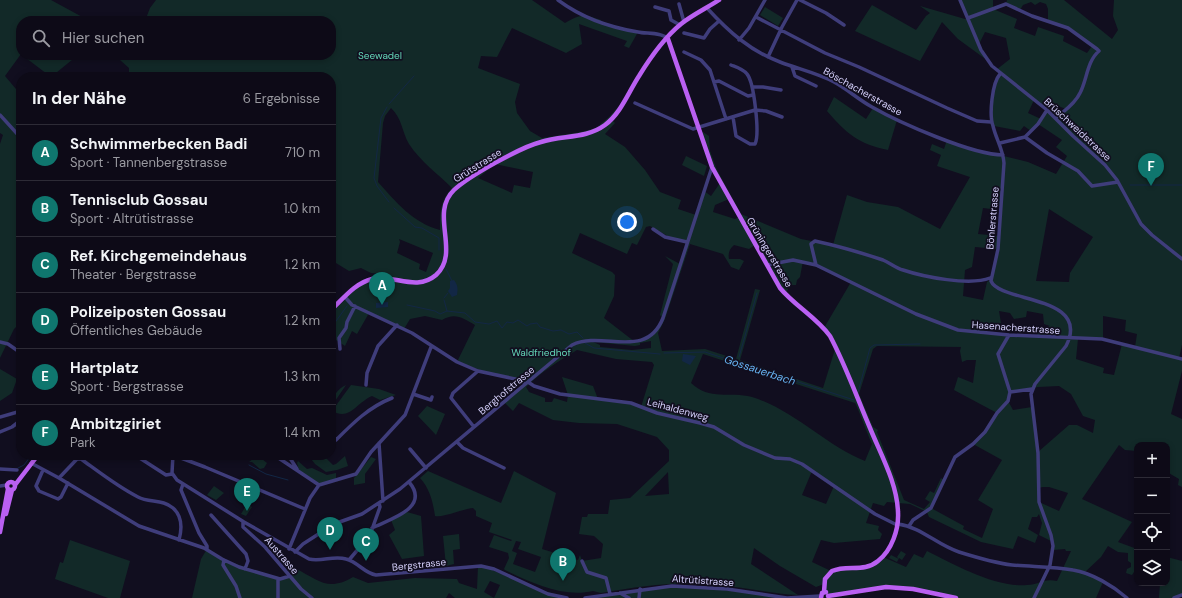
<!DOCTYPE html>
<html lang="de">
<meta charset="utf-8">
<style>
:root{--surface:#0d0a17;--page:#161320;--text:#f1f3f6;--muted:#9a9aa1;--line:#2d2b36;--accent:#0f766e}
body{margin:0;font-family:"DM Sans",sans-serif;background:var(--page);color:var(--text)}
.controls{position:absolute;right:12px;bottom:12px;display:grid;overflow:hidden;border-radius:8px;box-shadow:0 2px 6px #0003}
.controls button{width:36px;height:36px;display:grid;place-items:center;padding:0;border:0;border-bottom:1px solid var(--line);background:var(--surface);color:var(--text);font:20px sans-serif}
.you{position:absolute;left:627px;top:222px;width:14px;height:14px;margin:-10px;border:3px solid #fff;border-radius:50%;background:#1a73e8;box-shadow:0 0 0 6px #1a73e833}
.badge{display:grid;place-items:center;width:26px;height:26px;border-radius:50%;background:var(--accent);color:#fff;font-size:13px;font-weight:700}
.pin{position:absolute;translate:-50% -33px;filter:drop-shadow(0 1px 2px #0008)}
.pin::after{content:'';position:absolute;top:21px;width:14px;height:12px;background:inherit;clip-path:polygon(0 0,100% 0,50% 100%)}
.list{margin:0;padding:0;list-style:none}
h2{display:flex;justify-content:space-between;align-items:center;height:52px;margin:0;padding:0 16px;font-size:17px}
h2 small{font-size:13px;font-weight:400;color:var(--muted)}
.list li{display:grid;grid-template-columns:26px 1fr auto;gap:12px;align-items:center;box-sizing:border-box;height:56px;padding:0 16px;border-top:1px solid var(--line)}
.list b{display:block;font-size:15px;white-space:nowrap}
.list p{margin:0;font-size:13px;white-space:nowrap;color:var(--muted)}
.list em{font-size:13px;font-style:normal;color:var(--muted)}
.icon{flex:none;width:22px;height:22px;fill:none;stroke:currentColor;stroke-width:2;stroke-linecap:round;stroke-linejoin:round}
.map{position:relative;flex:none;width:1182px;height:598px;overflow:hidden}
.search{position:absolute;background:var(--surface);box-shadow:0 2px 6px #0003;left:16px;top:16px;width:320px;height:44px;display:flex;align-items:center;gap:10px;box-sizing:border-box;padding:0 14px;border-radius:16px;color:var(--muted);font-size:15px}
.panel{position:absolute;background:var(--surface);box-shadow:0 2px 6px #0003;left:16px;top:72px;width:320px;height:388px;border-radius:16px}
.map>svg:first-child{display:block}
.green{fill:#122928;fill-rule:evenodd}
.water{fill:#122745}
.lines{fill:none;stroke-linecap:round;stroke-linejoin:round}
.stream{stroke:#122745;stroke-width:1}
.minor{stroke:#3f3d7b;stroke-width:3.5}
.major{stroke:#ba60f2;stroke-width:4.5}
.labels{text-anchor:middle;stroke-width:3.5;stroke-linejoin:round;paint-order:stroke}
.park-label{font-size:10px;fill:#63d5b7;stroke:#110e1f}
.street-label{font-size:10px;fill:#d5d0fb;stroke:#110e1f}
.water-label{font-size:11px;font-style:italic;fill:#67b4f3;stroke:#110e1f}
</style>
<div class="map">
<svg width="1182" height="598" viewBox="0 0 1182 598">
<rect width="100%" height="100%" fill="#110e1f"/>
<path class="green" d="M0,0H51L86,19V21H21V54L5,76L21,95V157L17,162L21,176V322L14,329L0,358V144L3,135L0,133Z
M156,0H532L565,23C581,14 583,14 601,20L600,23L638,32L629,48L624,46L627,41L579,24L582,44L566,53L512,28L497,57L481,56L478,68L520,84L515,102L517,113L530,131L542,138L581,132L596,128L609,117L618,107L620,108L611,119L615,123L605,134L625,147L645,170L660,192L681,200L678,209L696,215L704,191L711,196L720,183L700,133L703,132L709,136L710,151L717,170L741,214L801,239L833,245L847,195L867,202L898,207L940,229L970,177L937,166L941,155L930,150L932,144L944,149L947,140L967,147L1028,162L1056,174L1067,156L1056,147L1062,140L1038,124L1031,131L1024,126L1020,131L994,126L991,122L994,89L1000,74L996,70L1010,59L1006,38L985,32L979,44L986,57L984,58L958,39L942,22L920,61L855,31L872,5L916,30L926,16L930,13L920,6L965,19L968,18L960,0H993V9L1017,19L1014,28L1035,36L1038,27L1064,36L1063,41L1087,53L1092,46L1074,31L1048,21V9L1046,4L1040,2L1035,5L1031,2L1023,5L1020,10L1006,4L1007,0H1064L1112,39L1118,30L1113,16L1114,0H1182V345L1179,358L1182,359V371L1171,414L1182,419V487L1178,485L1179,479L1167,472V445H1137V451L1125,450L1119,445L1082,499L1132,522L1118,542L1137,549V573L1134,572L1132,575L1126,573L1127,569L1131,567V563L1128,561V553L1118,552L1108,546L1101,557L1084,573L1103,582L1096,598H956L899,587L828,596L824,584L816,587L780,566L754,548L751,564L798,595C771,594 745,587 718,585C675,581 643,586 601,593L593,591C564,598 532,583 505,570L504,569L509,558L508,553L489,547L494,535L511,541L512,540L489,532L492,523L476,516V511L473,508C462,509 443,518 435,516C433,502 430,489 420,478L428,471L501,503L514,471L556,493L542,549L578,560L580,555L582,561L601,558L603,544L594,536L579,534L582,517H587L588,514H608L610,500L630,498L669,461V450L657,437L617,424L579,423L553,420L519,403L513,411L504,402L525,384L522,382L492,374L457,362L475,325C463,318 455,312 442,320L425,316L410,319L404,329L369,313L357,334L352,331L345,346L333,338L331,339V328L334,326L331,322V313L346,299L345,297L359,285L385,278L383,274L371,273L361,268L349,271L331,260V77H129V68L120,60L124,55H331V21H145L150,8ZM1034,100L1044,107L1048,102L1066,109L1056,118L1047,110L1041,119L1028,113ZM391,108C402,118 402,132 409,144C420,161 438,174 452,188C440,201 440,213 440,230C413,223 396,202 378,182L383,123L385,116ZM495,164L533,172L530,188L514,185L512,193L478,178ZM729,199L739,217L735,219L713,212L715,205ZM993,204L1002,205L999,236L978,234L983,208L991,209ZM1049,209L1093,237L1070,273L1069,282L1036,281ZM650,226L673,239L687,242L680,264L665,256L673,264L660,315L663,318C656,330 649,338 635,342L604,318L614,296L615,275L612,272L572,253L580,233L627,254L632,243L637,245L646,227ZM399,239L433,253L426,272L419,269L420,264L397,253L400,242ZM690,244L723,254L731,267L739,270L744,261L740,259H729C728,254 729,249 734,245L749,249L755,245L767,265L774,264L771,267L779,284L786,293L790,285H796L797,280L800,277L803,261L851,282L824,328L836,346L823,388L740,360L760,290L755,289L736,359L705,349L662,351L658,333L665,319ZM975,247L998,249L990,280L987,282L983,300L963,296L965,270L972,267ZM999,311L1010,313L1014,319L1026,317L1027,311L1043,314L1044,324L1050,326L1038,329L1037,337L983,334L985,324L1001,323ZM1103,316L1126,320L1125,331L1137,334L1135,347L1122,344L1114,375L1103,373L1104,368L1076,359L1078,339L1103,338ZM651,341V348L632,350L600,347V345L593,342L635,346L640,345V343ZM877,346L961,347L960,351L962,362L967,360H976L973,383L958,377L954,390L997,413L985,432L973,444L1002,460L978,500L993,509L982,538L963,529L964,526L931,508L944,480L941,478L934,493L930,491L925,499L930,502L924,509L904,500L877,432L878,430L873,427L859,394L873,349ZM577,350L616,359L652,362L654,365L641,407L626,403L598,399L593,386L562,377L568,395L567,402L554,398L552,402H545V398L529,392L526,387C541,372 559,361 577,350ZM703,354L855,403C857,405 869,438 872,444L865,461C825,445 794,410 752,397C729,391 710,401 691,383ZM1059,386L1071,394L1083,416L1095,420L1093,433L1077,425H1069L1038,452L1032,407L1013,410L1008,401L1010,392L1038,387ZM812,471L834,486L826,504L802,495ZM668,472L669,494L645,496ZM1043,487H1049L1068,493L1059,511L1039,502L1038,488ZM887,502L910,504L927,512L929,517L981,542L1013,549L1018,536L1035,543L1038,535L1028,529L1032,517H1037L1039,514L1042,523L1039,535L1053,542V550L1065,549L1066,551H1071L1057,581C1043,578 1039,585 1027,585C996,588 955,565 927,551L923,558L914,554L906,567L883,557L860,568L831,571L812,562L821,540L834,543L880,539L882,534L878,530L879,526L866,523L873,503L884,506ZM516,541L521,542L518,549L541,557L535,572L513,564L517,553L512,551Z
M765,7L783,18L778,26L760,15Z
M22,55H78L51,77Z
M834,97L866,119L873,108L897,120L888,150C858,144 846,133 827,111Z
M686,156L707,166L704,176L682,165Z
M0,369L17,379L12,393L0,401Z
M346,385L331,407C331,398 338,388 346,385Z
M351,385L379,389L396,395L380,400L372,396C356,403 350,421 332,411Z
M427,406L445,414L436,435L418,416Z
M258,455H266L262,459L267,463L264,468L260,469L252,462H249Z
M308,455H323L333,465L336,464L345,456L348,466L337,470L326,472L315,464Z
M371,457L376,459L365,474V483L354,485V478Z
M298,461L307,469L312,468L327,475L336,473V481L319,485C309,479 299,475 297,463Z
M214,486L224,493L216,500L207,495Z
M247,504L252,507L246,516L241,514Z
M407,512L421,516L424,556L402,559L389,535L395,530L391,520Z
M459,534L460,549L453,550L454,564L446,566L443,536Z
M70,540L130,561L120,598H108L55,579L60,562L63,563Z
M207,549L222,559L280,579L290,576L295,568C318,580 328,592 353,577L368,583L415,578L457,579L459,583L477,589L478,566L485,567L535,588L567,598H494L500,585L490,581L484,592L494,598H455L449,593L446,598H192L201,559Z
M901,551L906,554L902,560L899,558L897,562L889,558L891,555L899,559L897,557Z
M1167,557L1182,561V595L1174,598H1159L1160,583H1167Z
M656,587H700L787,598H803H585Z"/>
<path class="water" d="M454,280C458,285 458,289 457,295L452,297L448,291L450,288V281Z
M388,302V307L376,308V303Z
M683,354L696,356L690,365L682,361Z"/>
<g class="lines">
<path class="stream" d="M389,104L414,76
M387,107L381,118L374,178L377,186L389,202
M1130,185H1182
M394,208L415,227L422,228L439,238V250
M446,269L452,281
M444,298L448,293
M444,300L447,311
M407,305L435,311L440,314L447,311L465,313L475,322L489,324L497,321L502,328L507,322L513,323L518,320L527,326L530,324L537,323L540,327L553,331L561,330L569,334L577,332L583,338
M331,328L347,306
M585,343L594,348L660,354
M664,353L705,352L854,400
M739,357L757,293
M858,392L870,348L874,345L920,344
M249,465L266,474L288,480
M18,468L24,465L30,457"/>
<path class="minor" d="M558,0C582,18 608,27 638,32C646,34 662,32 668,39
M800,0L826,13L844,25
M960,0L981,50L992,66L1047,110L1073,136L1105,165L1117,180L1141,224L1152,235L1182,259
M679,4L684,22
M655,7L669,11L671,20L680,25
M707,8C728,31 750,51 780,62C798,69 817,73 834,82C847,89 859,100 872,107C900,123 973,155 1003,155
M756,17L825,53L859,67L947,108L977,121L991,122
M968,18L1006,4L1032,16L1068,28L1097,49L1099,51C1087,61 1087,80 1080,93C1075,104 1064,111 1056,118
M684,33L704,38L710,29L719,21
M739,40L749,28L765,0
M684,52L701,60L710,70L726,119
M768,57L782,27L797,0
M731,65C736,67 743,69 747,74C754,82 760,134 755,144H750L736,136L733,117
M792,67L795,76L816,86
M1000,74C992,83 989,115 993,126C996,139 1003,149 1004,163L998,249L991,281C1000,303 1092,295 1066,346L1035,384L1031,394L1038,453L1039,502L1051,535L1053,546L1050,565L1034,598
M714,82L719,81L748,96L753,95
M752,87H763L781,90
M635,103L693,129L755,110L766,111L782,117
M0,115L21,138
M1025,137L1038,124L1047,110
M1000,143L1025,137L1047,153L1078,171L1092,186L1118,182
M653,229L665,237L687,242
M767,265L793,260L816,265L916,314L958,330L1009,335L1102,339L1182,359
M816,265L811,244L815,241C838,246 862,253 883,260C890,263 896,268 903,270C924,277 970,286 990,278
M345,297L352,305L412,333L457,362L478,371L520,380L525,384
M0,342L8,344L21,353
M340,349L339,338L346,328L347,322L355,306
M528,382L534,386L560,394L631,403L657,413L700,423L714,427L744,445L775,458L790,459L802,464L875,514L897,525
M366,385L367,373L378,346L397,325
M1010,392L1032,389
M413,394L431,400L432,397
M0,417L21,411
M474,427L451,398L453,393L478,371
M0,432L12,427L21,420
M331,435L336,440C353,423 369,407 392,398
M457,442L463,448L504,468
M379,443L383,501
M410,449L426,468
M135,455L166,475L172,474
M173,455L172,473L177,480L244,522L309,559C322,562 334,555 346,559C358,562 364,573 376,575L481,566L494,569L548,594L567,598
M173,455L205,467L305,509
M274,455L319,485
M288,455L297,469
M31,463L59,478L139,526L204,548L222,559L239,567L280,579L290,576
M0,469L17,470
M43,470L36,486L39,491L58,499L61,497L68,483
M59,478L77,459H81C99,472 118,487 138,497C149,503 163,499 173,508C182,516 182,529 179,540
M183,484L181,490L199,533L207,546V549
M0,486L7,485
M211,515L246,554L248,561L245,569
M243,522V527L265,547L301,589L312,598
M898,524C921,527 937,545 959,552C975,557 995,563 1012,565C1032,567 1053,566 1073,570C1092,573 1113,586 1127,598
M909,526L913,520L931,508L955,457L973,444L985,432L997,413L1008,401L1010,392L998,354L1009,335
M372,528C390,519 431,508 409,482
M289,549L310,498L319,485L356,474L371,452L405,415L431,347
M295,552L303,544L334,524L362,514L400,489L572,345C603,330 646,361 663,318L712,167
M224,560L223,565L236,586L240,598
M349,560L370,535L380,507L379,503
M582,561L587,572L606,578L610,594
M278,579V598
M620,593L629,598
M585,598L672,586L727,589L787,598L820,596
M639,598L640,589
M1174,598L1182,595"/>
<path class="major" d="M668,39L712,167L780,288C795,306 816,317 830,336C846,366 857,398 870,428C881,455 897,483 898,512C899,529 892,550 878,561C864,573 847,564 832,571L825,579L824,592
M331,310C343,299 355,283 372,279C394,274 416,292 436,275C461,252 429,214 454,190C469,176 521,147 541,142C562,135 586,139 605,125C621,113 628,93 639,76C650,58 665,37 681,24C692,15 707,8 719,0
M7 486a4 4 0 1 1 8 0a4 4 0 1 1-8 0Z
M15,485L38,455
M6,514L12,490
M0,532L8,489
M828,596L886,587L913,589L956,598
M821,598L822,593L826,592"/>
</g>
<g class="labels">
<g class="park-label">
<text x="380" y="59">Seewadel</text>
<text x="541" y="356">Waldfriedhof</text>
</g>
<g class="street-label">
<text transform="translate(863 91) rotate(29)" y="4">Böschacherstrasse</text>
<text transform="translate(1078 129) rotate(43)" y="4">Brüschweidstrasse</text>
<text transform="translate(477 165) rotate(-32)" y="4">Grütstrasse</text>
<text transform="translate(992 218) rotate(-85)" y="4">Bönlerstrasse</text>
<text transform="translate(770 252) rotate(59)" y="4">Grüningerstrasse</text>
<text transform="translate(1016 327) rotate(4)" y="4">Hasenacherstrasse</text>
<text transform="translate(506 390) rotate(-40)" y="4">Berghofstrasse</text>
<text transform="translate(678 409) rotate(15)" y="4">Leihaldenweg</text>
<text transform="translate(282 555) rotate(49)" y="4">Austrasse</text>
<text transform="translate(419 564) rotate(-6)" y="4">Bergstrasse</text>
<text transform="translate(703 580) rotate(4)" y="4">Altrütistrasse</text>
</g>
<g class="water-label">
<text transform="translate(760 370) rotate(18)" y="4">Gossauerbach</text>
</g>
</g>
</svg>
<div class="controls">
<button>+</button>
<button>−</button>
<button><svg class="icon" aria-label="locate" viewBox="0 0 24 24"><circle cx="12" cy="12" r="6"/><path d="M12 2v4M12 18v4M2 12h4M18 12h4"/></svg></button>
<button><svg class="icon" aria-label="layers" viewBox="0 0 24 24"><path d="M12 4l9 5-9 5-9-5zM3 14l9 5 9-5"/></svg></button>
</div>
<div class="you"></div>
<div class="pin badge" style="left:382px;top:305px">A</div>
<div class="pin badge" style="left:563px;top:581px">B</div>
<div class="pin badge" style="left:366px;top:561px">C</div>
<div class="pin badge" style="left:330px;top:550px">D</div>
<div class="pin badge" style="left:247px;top:511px">E</div>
<div class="pin badge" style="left:1151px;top:186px">F</div>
<div class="search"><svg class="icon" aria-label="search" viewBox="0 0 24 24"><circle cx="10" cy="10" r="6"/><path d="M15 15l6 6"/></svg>Hier suchen</div>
<section class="panel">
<h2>In der Nähe<small>6 Ergebnisse</small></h2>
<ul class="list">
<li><span class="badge">A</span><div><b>Schwimmerbecken Badi</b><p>Sport · Tannenbergstrasse</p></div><em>710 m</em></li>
<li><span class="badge">B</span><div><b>Tennisclub Gossau</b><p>Sport · Altrütistrasse</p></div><em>1.0 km</em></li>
<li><span class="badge">C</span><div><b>Ref. Kirchgemeindehaus</b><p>Theater · Bergstrasse</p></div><em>1.2 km</em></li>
<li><span class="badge">D</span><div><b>Polizeiposten Gossau</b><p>Öffentliches Gebäude</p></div><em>1.2 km</em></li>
<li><span class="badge">E</span><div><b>Hartplatz</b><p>Sport · Bergstrasse</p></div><em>1.3 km</em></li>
<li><span class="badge">F</span><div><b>Ambitzgiriet</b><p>Park</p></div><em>1.4 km</em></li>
</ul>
</section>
</div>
